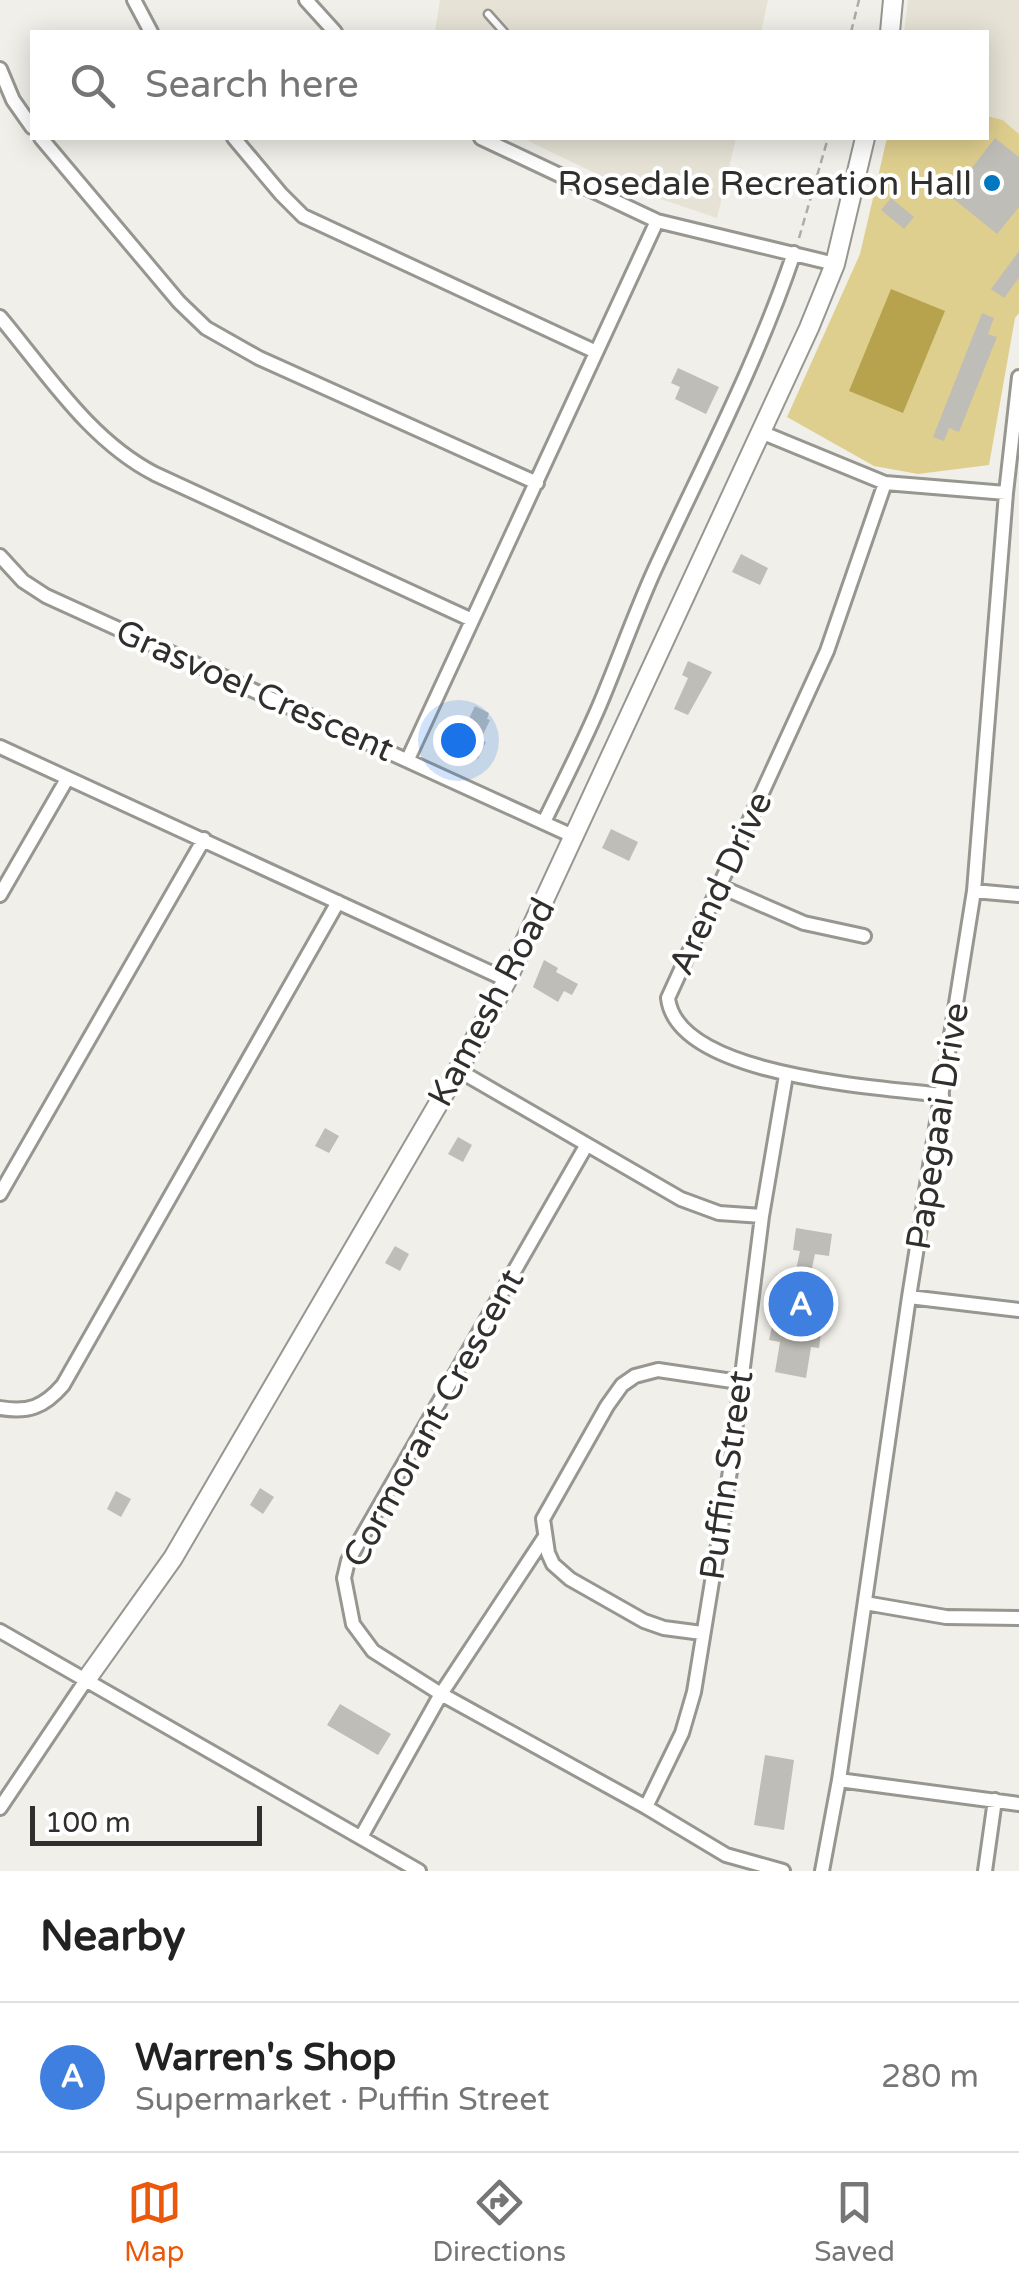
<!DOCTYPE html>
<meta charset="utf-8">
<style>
:root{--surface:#fff;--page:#f2f2f2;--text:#222;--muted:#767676;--line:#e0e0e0;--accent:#ea580c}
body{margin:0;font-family:"Varela Round",sans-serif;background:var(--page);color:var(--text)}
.scale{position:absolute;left:30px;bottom:25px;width:232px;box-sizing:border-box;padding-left:10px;border:5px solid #302f2d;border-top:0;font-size:28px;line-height:35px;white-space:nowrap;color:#302f2d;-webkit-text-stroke:8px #fff;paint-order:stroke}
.you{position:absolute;left:458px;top:740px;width:35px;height:35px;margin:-25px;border:8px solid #fff;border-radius:50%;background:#1a73e8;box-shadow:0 0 0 15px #1a73e833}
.badge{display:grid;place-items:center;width:65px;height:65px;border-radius:50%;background:var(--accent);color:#fff;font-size:32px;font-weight:700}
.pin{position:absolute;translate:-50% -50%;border:5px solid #fff;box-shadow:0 2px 10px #0006}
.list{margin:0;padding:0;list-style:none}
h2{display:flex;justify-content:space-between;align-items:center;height:130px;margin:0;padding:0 40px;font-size:42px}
h2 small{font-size:32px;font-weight:400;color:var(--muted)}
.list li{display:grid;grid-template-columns:65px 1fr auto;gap:30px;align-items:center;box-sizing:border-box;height:150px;padding:0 40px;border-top:2px solid var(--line)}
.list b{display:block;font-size:38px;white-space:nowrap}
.list p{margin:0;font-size:32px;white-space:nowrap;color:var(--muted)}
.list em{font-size:32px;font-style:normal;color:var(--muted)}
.icon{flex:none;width:55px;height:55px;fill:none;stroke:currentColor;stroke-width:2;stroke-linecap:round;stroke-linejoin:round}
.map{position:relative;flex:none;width:1019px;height:1871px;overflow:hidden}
.search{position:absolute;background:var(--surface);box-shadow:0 5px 25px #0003;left:30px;right:30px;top:30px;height:110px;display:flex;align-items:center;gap:25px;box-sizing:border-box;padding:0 35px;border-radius:0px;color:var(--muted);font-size:38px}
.sheet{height:280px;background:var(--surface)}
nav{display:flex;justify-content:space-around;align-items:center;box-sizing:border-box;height:140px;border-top:2px solid var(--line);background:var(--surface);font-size:28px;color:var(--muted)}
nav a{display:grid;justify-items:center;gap:5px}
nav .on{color:var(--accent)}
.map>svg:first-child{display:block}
.built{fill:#e6e3d6}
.green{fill:#dfcf8e}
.water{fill:#b7a34d}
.building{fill:#bfbdb7}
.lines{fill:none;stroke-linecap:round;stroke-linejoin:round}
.service-casing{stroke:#979690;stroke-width:11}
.minor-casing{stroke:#979690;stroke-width:18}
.tertiary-casing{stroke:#979690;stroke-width:22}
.path{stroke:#adaca8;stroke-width:2.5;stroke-dasharray:8 5;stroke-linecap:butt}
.service{stroke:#fff;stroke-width:6}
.minor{stroke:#fff;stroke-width:12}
.tertiary{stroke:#fff;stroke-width:18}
.poi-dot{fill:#0077c1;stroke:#fff;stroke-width:4}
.labels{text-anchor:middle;stroke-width:8;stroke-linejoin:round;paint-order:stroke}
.poi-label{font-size:35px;fill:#302f2d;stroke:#fff;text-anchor:end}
.street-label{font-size:35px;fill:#302f2d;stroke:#fff}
</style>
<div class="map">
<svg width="1019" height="1871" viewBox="0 0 1019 1871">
<rect width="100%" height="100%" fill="#f0efe9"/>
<path class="built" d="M440,0H768L761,32H435Z
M908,0H1019V134L1003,120L987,116L986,32H904Z
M522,138H736L717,218L622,186Z"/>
<path class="green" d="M987,116L1003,120L1019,134V313L1015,318L989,465L918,474L874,466L787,417L860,254L887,138H986Z"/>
<path class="water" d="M891,289L945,311L903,413L849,391Z"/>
<path class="building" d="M995,138L1019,157V207L997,234L950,196Z
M891,198L914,217L904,229L881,210Z
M1019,251V278L1004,298L991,289Z
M982,313L994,318L988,334L997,337L959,432L949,428L944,441L933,437Z
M678,368L719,387L706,414L675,399L680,387L671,383Z
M741,554L768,568L760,585L732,572Z
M688,661L712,672L688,715L674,709L688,678L682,675Z
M475,706L489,713L487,719L490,720L481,739L486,742L478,759L446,744L454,726L463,731Z
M611,829L638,842L629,861L602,848Z
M544,960L558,968L556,972L578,984L572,995L564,991L558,1002L533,987Z
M325,1128L339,1136L329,1153L315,1146Z
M458,1137L472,1145L463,1162L448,1154Z
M796,1228L832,1234L829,1256L815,1254L807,1291L826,1294L819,1348L811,1347L806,1378L775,1372L780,1342L769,1340L781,1287L792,1289L800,1251L793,1250Z
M395,1246L409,1254L400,1271L385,1263Z
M260,1488L274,1497L263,1514L250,1505Z
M116,1491L131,1499L121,1517L107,1509Z
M340,1704L391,1734L378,1755L327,1725Z
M765,1755L794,1760L784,1830L754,1825Z"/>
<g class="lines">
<g class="service-casing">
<path id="service" d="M488,14L504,32"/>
</g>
<g class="minor-casing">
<path id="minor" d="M134,0L151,32
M306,0L335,32
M0,69L13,100L32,127
M41,138L179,302L206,328L259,358L537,483
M234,138L281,194L303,216L594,351
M481,138L657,221L835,264
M0,317C47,373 89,440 155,474L472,620
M761,432L885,483L1006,493
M885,483L827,651L668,998C677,1077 880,1087 942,1095
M0,556L23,581L46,596L575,837
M0,747L507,980
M408,759L657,221
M544,822C563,783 583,744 600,704C619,659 635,613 655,569C703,465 757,363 794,253
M719,886L804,923L864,936
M974,891L1019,895
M0,895L67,779
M458,1070L681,1199L719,1213L762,1216
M586,1146L348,1561L344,1578L353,1624L373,1651L441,1694L646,1807L726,1855L783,1871
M0,1194L204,839
M909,1297L1019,1310
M0,1408C28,1413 44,1407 63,1385L338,902
M865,1603L946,1617L1019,1618
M0,1631L419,1871
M702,1633L664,1628L644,1621L570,1579L553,1564L548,1553L543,1519L607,1406L622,1385L635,1376L658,1370L739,1382
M839,1780L1019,1804
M646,1807L682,1733L694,1692L730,1471L762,1216L786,1075
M0,1808L86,1680
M361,1837L441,1694L544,1538
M822,1871L839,1780L909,1297L974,891L1006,493L1019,377
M985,1871L995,1800"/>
</g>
<g class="tertiary-casing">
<path id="tertiary" d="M890,32L893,0
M86,1680L173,1558L458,1070L507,980L809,328L835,264L865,138"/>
</g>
<path class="path" d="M851,32L859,0
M799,238L828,138"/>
<use href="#service" class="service"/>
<use href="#minor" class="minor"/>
<use href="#tertiary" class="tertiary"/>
</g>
<circle class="poi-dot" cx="992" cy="183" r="10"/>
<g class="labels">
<g class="poi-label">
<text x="972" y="195">Rosedale Recreation Hall</text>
</g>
<g class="street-label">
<text transform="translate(255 690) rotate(24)" y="12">Grasvoel Crescent</text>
<text transform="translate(720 883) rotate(-65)" y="12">Arend Drive</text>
<text transform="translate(491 1002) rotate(-62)" y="12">Kamesh Road</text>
<text transform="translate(937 1126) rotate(-81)" y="12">Papegaai Drive</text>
<text transform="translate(433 1418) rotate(-61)" y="12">Cormorant Crescent</text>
<text transform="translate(726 1475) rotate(-82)" y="12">Puffin Street</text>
</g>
</g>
</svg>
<div class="scale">100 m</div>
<div class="you"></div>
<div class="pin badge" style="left:801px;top:1304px;background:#3f7fe0">A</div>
<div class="search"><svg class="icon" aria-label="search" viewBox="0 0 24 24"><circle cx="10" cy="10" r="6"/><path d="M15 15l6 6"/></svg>Search here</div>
</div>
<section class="sheet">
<h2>Nearby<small></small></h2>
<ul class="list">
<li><span class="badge" style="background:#3f7fe0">A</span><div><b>Warren's Shop</b><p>Supermarket · Puffin Street</p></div><em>280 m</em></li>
</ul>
</section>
<nav>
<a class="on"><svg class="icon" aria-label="map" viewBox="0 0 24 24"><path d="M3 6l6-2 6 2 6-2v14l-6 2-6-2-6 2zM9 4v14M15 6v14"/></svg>Map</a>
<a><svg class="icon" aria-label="directions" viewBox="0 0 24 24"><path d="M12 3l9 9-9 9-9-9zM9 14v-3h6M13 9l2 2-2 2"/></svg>Directions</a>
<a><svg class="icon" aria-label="saved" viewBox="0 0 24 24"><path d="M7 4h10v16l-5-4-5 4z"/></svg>Saved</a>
</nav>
